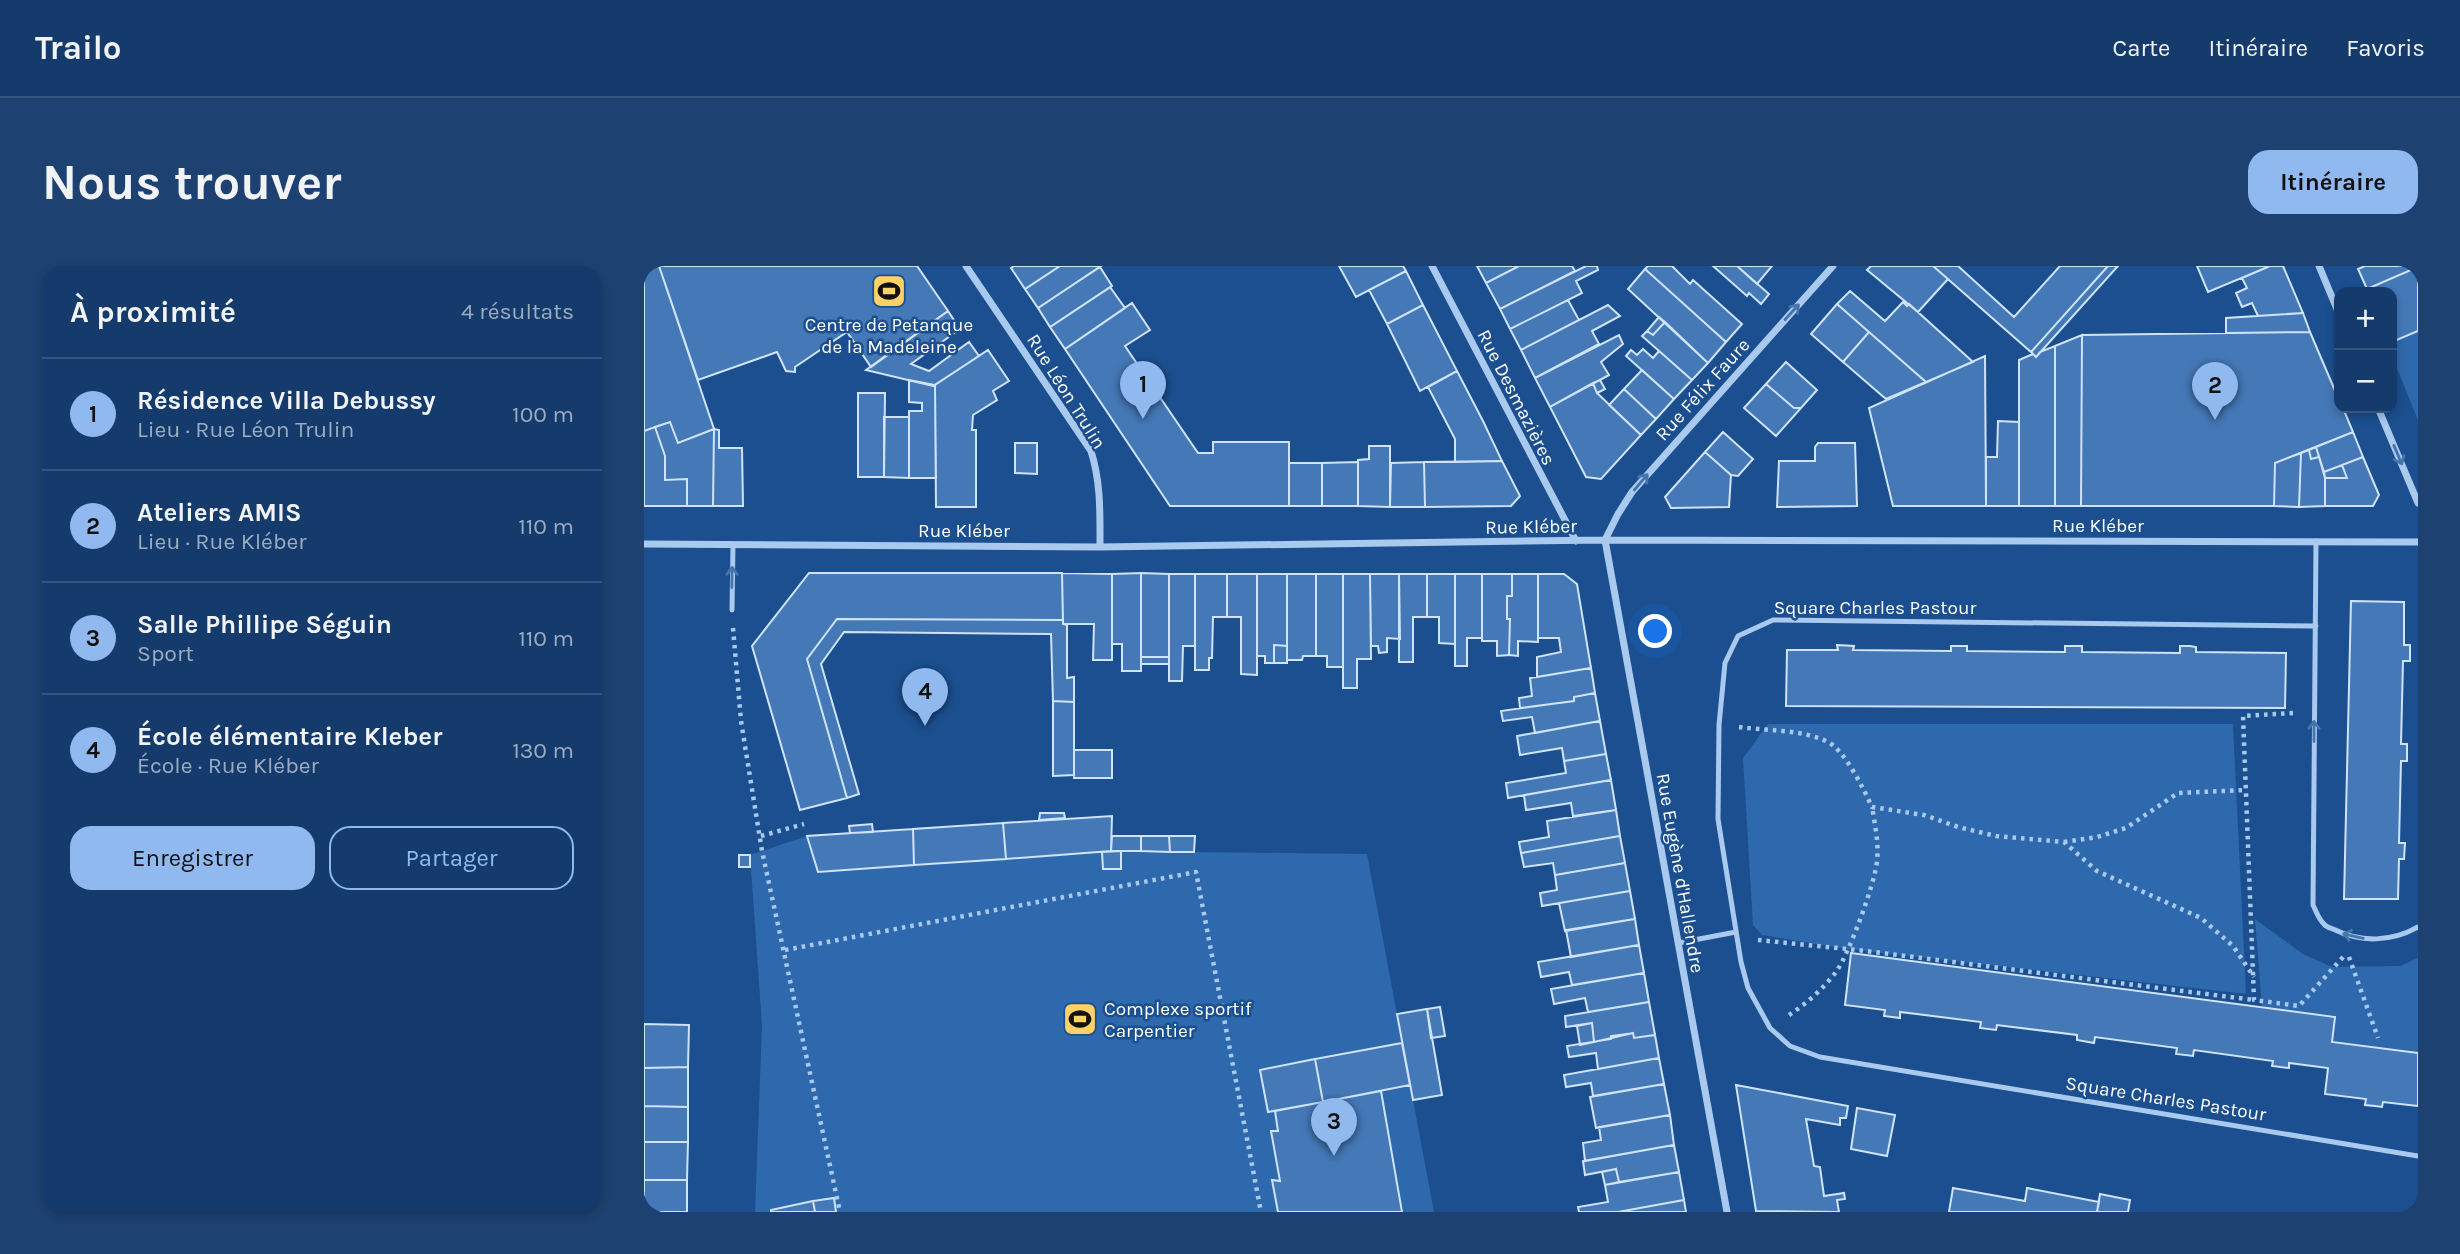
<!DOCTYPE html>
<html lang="fr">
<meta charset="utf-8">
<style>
:root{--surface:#143b6b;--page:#1d4271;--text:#f1f3f6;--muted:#9dadc1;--line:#33557e;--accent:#90b9f0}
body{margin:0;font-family:Karla,sans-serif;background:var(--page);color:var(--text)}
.controls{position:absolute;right:21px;top:21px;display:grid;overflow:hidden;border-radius:14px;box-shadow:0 4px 10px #0003}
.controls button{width:63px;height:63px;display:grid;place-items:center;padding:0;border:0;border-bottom:2px solid var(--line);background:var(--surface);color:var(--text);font:35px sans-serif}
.you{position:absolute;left:1012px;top:366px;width:24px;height:24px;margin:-18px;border:5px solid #fff;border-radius:50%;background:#1a73e8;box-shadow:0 0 0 10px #1a73e833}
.badge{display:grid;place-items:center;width:46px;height:46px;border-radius:50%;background:var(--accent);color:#111;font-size:23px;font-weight:700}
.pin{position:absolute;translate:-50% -58px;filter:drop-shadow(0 2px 4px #0008)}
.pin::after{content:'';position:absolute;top:37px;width:24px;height:21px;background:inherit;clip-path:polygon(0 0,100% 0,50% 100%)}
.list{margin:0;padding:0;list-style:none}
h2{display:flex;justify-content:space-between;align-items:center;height:91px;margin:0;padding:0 28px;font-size:30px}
h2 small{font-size:23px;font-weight:400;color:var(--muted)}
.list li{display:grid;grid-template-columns:46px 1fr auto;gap:21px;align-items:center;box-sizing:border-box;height:112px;padding:0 28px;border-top:2px solid var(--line)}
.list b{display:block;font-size:26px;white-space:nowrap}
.list p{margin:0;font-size:23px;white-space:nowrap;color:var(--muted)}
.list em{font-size:23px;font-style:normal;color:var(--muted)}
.actions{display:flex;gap:14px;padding:21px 28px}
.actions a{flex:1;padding:16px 0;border:2px solid var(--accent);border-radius:21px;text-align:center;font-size:24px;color:var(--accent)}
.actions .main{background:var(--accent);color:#111}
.map{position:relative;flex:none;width:1774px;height:946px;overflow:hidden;border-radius:21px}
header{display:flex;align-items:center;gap:42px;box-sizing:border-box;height:98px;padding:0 35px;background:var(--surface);border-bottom:2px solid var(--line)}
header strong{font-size:33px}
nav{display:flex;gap:38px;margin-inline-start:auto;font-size:24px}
.intro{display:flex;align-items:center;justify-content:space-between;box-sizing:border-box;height:168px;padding:0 42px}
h1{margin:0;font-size:49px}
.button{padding:18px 32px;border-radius:21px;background:var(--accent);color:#111;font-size:24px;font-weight:700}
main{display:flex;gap:42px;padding:0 42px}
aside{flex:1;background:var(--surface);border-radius:21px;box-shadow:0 4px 10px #0003}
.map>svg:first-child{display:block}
.green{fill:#2e69ad}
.building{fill:#4478b7;stroke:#cfe3fa;stroke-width:2}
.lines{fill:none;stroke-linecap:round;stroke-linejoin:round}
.path{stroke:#a9c9ee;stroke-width:4.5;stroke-dasharray:3.5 5;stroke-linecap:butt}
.lane{stroke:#a9c9ee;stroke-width:5}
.street{stroke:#a9c9ee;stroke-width:7}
.oneway{stroke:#4674ac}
.labels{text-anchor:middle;stroke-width:5;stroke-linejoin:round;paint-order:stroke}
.poi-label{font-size:19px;fill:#fff;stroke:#1b4f8f}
.street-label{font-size:19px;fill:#fff;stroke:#1b4f8f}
</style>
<header>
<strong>Trailo</strong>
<nav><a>Carte</a><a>Itinéraire</a><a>Favoris</a></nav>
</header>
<div class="intro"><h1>Nous trouver</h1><a class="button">Itinéraire</a></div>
<main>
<aside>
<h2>À proximité<small>4 résultats</small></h2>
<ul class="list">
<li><span class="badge">1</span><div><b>Résidence Villa Debussy</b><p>Lieu · Rue Léon Trulin</p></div><em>100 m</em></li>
<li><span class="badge">2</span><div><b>Ateliers AMIS</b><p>Lieu · Rue Kléber</p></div><em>110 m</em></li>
<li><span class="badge">3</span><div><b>Salle Phillipe Séguin</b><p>Sport</p></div><em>110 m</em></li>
<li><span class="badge">4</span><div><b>École élémentaire Kleber</b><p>École · Rue Kléber</p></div><em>130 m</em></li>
</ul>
<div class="actions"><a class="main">Enregistrer</a><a>Partager</a></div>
</aside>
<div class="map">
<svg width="1774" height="946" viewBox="0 0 1774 946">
<rect width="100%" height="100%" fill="#1b4f8f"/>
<path class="green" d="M1774,65V154L1748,90V76Z
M1124,458H1589L1602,728L1203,683L1118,669L1109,659L1099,492Z
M163,570L174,606L467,585L723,588L790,946H111L118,759L106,589Z
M1611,653L1659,688L1688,701L1756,700L1774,692V787L1688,776L1691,751L1618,741Z"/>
<path class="building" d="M0,0H15L70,163L34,177L26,156L0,165Z
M15,0H273L304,45L227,101L203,66L151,101V106L142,105L133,86L54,114Z
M370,0H416L381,23L367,2Z
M416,0H457L394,42L381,23Z
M695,0H759L762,5L712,31Z
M833,0H875L842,17Z
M875,0H928L931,5L856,43L842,17Z
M942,0H953L954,4L932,15L938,27L866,63L856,43Z
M1004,0H1028L1046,18L1049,14L1098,58L1082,76L1001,3Z
M1069,0H1093L1125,28L1117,38L1105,27L1103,30Z
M1093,0H1128L1113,18Z
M1227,0H1289L1304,13L1274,46L1223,4Z
M1289,0H1314L1370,51L1416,0H1464L1387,86Z
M1464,0H1474L1392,91L1387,86Z
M1553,0H1626L1564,26Z
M1626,0H1639L1659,47L1614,50L1608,37L1598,41L1592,27L1603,22L1598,12Z
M1721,0H1774V1L1723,23L1714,3Z
M456,1L468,20L406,61L394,42Z
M1774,1V65L1748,76V26H1724L1723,23Z
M1001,3L1082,76L1064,97L984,23Z
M762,5L779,39L743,58L725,24Z
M466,21L481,42L421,83L406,61Z
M1206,25L1241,55L1259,36L1263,40L1265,38L1329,96L1282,116L1193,38Z
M924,34L935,54L877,84L866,63Z
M488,37L506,64L481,80L554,187H569V176H645V240H526L421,83Z
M1193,38L1225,66L1199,96L1167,68Z
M779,39L813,105L776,125L743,58Z
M964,39L976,50L948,65L955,78L891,112L877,84Z
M304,45L316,63L267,98L285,105L325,76L335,90L289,120L222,104Z
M1659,47L1666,66L1582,67V52Z
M1015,51L1021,56L1009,69L1003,65Z
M1021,56L1064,97L1048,114L998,70L1003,65L1009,69Z
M1225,66L1282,116L1242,133L1199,96Z
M1666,66L1695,134V142H1699L1709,166L1631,197L1630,240H1437L1438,69Z
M975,69L979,78L957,96L965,109L906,141L891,112Z
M1438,69L1437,240H1411V80Z
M1411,80V240H1375V94L1389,88L1392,91L1396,86Z
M999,83L1009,92L1015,85L1048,114L1030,133L982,90L987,84L993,89Z
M344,84L365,115L349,125L353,134L329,149L328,164H332V241H292L291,119Z
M1341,90L1342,240H1249L1225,142Z
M1142,96L1173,124L1157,142H1150L1122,118Z
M998,104L1030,133L1012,153L980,123Z
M813,105L839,155L858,195L811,196V173L784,121Z
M265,114L291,119L292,212H265V145H278V137L265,136Z
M956,114L961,123L953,127L949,117Z
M949,117L953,127L997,169L957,213L942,211L906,141Z
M1122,118L1150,142H1157L1132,170L1100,142Z
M980,123L1012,153L997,169L965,139Z
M214,127H241L240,211H214Z
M240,151H265V212L240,211Z
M1354,155L1375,156V240H1342V191H1353Z
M26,156L34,177L70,163L69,240H43V213L21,214V190L11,161Z
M11,161L21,190V214L43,213V240H0V165Z
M70,163L75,164V182H98L99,240H69Z
M1079,166L1109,193L1094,210L1087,209L1061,186Z
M1709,166L1719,191L1680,206L1672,181Z
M371,177H393V208L371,207Z
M1174,177H1211L1213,240L1133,241L1135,195H1171V181Z
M725,180H746V241L714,240V194L725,193Z
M1672,181L1675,191L1667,193L1665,184Z
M1665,184L1667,193L1675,191L1681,212V240L1655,241L1657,187Z
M1061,186L1087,209L1085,241L1027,242L1021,231Z
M1657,187L1655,241L1630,240L1631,197Z
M1719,191L1735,229L1729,240H1681V212H1703L1698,199Z
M858,195L876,230L867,240L781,241L780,196Z
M714,196V240H678V197Z
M780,196L781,241H746L747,197Z
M645,197H678V240H645Z
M1698,199L1703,212H1681L1680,206Z
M165,307H418L419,354L193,353L163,393L203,532L156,544L108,380Z
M418,307L468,308V394H449L450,358H419Z
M497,307L525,308V391H497Z
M497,307V405H478V378H468V308Z
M525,308H551V380H539L538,415H525Z
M551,308H583V351H569L568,392H565V404H551Z
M583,308H613V409L597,408V351H583Z
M613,308H643V380L630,379V397H621V390H613Z
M643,308H672V390H659L658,394H643Z
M672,308H699V401H683V390H672Z
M699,308H726L727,393H713V422H699Z
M726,308H755L756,373L743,372V386L735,387L734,380H727Z
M755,308H783V351H769V396H755Z
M783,308H811V378L795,377V351H783Z
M811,308H838V372H823V400H811Z
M838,308H868V330H863V353H866L865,389L853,390V375H838Z
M868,308H894V376L874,375V390L865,389L866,353H863V330H868Z
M894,308H920L933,318L947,402L893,411V391L917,386L915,372H894Z
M1707,335L1760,336V379H1766V395H1759L1757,478H1763V495H1757L1755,577H1761L1760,593H1755L1754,633H1700Z
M193,353L419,354V358L423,359V412L430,411V436L409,435L407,368L200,366L177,398L215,528L203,532L163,393Z
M630,379L643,380V397H630Z
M1193,379L1210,380L1209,384L1307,385V380H1323V385L1421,386V380H1438V386L1536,387V380H1546L1552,381V386L1642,387L1641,442L1142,440L1143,384H1194Z
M497,391H525V398H497Z
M947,402L951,427L930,431V435L876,442L875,432L888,430L886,412Z
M951,427L956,455L891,467L888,451L859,455L857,445L930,435V431Z
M409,435L430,436V509L409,510Z
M956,455L962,488L920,495L918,482L876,489L873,470Z
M430,484H468V512H430Z
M962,488L967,514L864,532L862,517L922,507L920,495Z
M967,514L972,544L929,550L927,537L882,544L880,529Z
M972,544L976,570L877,587L875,576L905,571L903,555Z
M396,547H420L421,552L395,554Z
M468,550L467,585L362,593L359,557Z
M359,557L362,593L270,599L269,563Z
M228,558L229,566L206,567L205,560Z
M269,563L270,599L174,606L163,570Z
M468,570H497V585H467Z
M497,570H525L526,586L497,585Z
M525,570H551L550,586H526Z
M976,570L981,597L911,609L909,597L880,601L877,587Z
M477,585V603H459L458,586Z
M95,589H106V601H95Z
M981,597L986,625L898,640L896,627L913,624L911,609Z
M986,625L991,653L921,665L915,637Z
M991,653L995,679L927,691L922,664Z
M995,679L1000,707L928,719L925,706L897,711L894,696Z
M1207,687L1691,751L1688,776L1774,787V840L1739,836L1738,841L1731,840L1721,839L1722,833L1681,828L1684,802L1645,797V802L1628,800L1629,795L1550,784L1549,790L1532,788L1533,782L1451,771L1450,777L1433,774V769L1353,759L1352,764L1336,762L1337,756L1256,746V752L1240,750L1241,744L1201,739Z
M1000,707L1005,736L944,746L941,732L910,738L907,723Z
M1005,736L1011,769L990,772L989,767L950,776L948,757L922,761L921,750Z
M796,741L801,770L787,772L783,743Z
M783,743L798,829L769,834L753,748Z
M948,757L950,776L936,779L933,760Z
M0,758L45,759L44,801L0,802Z
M989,767L990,772L1011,769L1015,792L954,803L952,787L925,791L923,780L967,773V770Z
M758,777L766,819L679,836L671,793Z
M1015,792L1020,818L949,830L947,817L922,821L920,809Z
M671,793L679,836L624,846L616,804Z
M44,801V841L0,840V802Z
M1020,818L1026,849L952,862L946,831Z
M1092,819L1204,840L1202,852H1196V859L1162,853L1170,900L1176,901L1180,930L1200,927L1201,933L1193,934L1195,946L1112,945Z
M737,825L758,946H634L628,914L636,915L627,865H634L631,845Z
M0,840L44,841V876H0Z
M1213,842L1251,849L1243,890L1207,883Z
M1026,849L1030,879L941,895L939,877L957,874L955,861Z
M0,876H44L43,914H0Z
M1030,879L1035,906L975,916L972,903L941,909L939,895Z
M972,903L975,916L961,919L958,906Z
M1035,906L1040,934L974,946H935L934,941L964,936L961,919Z
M0,914H43V946H0Z
M1309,922L1381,935L1383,922L1455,936L1453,946H1305Z
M1456,928L1486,934L1484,946H1453Z
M190,932L192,946H171L169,935Z
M1040,934L1042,946H974Z
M169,935L171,946H127V944Z"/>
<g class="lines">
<path class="path" d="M89,362L97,455L118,585L196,946
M1649,447L1599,450L1610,734L1655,740L1700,690
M1095,461C1123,465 1155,463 1182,475C1200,482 1220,524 1228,541L1280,549L1314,561L1352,570L1420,576L1453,605L1557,652L1589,680L1610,711
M117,570L160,558
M1420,576L1453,571L1482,562L1534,527L1602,524
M1114,674L1222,685L1610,734
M141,684L552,606L617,946
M1705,691L1734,772
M1145,749C1162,738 1180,722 1192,706C1205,688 1231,617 1233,595C1235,577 1231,559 1228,541"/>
<path class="lane" d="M1672,275L1669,639C1672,645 1675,654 1680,658C1682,661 1686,662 1689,663C1717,677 1748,676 1774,661
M88,344L89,279
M1672,360L1129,354L1094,370L1081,397L1075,459L1074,553L1097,696L1104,722L1126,762L1146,780L1176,791L1774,890
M1034,677L1092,666"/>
<path class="street" d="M322,0L447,185C457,217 456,247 456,281
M788,0L932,275
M1675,0L1695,48
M1734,142L1774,237
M961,274L1083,946
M961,274L974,248L988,226L1189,0
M0,278L456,281L961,274L1774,276"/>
</g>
<defs><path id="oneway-shaft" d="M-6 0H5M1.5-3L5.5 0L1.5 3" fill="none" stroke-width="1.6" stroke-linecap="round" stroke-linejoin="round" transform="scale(1.75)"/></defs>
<g class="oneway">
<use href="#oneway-shaft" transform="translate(1148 46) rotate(-48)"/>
<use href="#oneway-shaft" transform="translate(1754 189) rotate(67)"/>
<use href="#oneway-shaft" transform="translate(997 216) rotate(-50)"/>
<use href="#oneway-shaft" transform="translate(88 311) rotate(-89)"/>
<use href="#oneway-shaft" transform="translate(1670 465) rotate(-90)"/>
<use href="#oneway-shaft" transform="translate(1709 670) rotate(-167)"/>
</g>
<defs>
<g id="stadium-square" transform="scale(1.75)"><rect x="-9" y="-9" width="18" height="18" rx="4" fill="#ffd166" stroke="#1b4f8f"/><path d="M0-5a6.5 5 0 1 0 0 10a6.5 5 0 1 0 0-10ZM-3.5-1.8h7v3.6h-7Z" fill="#111"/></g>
</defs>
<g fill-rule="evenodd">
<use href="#stadium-square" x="245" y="25"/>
<use href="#stadium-square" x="436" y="753"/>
</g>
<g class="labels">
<g class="poi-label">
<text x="245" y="65">Centre de Petanque<tspan x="245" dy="22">de la Madeleine</tspan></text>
<text x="460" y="749" text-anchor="start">Complexe sportif<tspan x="460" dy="22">Carpentier</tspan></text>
</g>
<g class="street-label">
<text transform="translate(1058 123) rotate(-48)" y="7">Rue Félix Faure</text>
<text transform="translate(423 125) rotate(58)" y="7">Rue Léon Trulin</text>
<text transform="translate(873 131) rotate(63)" y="7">Rue Desmazières</text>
<text x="1454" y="266">Rue Kléber</text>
<text transform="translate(887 260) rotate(-1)" y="7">Rue Kléber</text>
<text x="320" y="271">Rue Kléber</text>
<text x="1231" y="348">Square Charles Pastour</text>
<text transform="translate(1037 607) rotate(80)" y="7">Rue Eugène d'Hallendre</text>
<text transform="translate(1522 832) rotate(9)" y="7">Square Charles Pastour</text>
</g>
</g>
</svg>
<div class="controls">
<button>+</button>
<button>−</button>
</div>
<div class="you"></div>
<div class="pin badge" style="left:499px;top:153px">1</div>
<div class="pin badge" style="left:1571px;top:154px">2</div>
<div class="pin badge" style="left:690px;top:890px">3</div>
<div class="pin badge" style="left:281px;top:460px">4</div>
</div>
</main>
